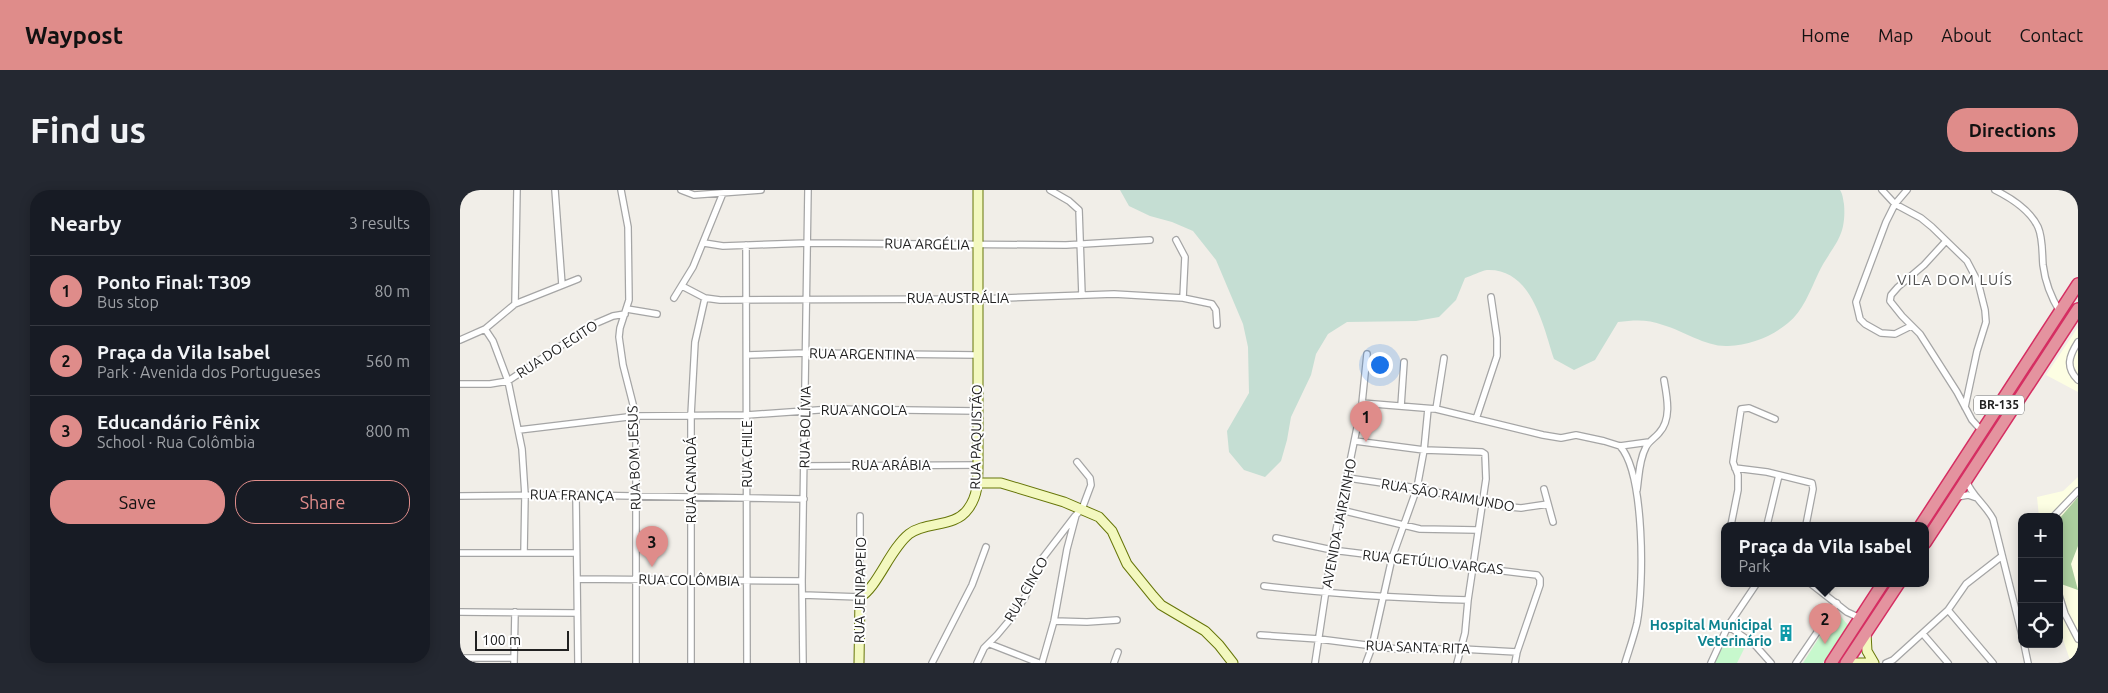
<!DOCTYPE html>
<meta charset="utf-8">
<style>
:root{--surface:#171b24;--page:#242831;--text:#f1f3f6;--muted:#9ea1a6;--line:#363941;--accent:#df8c8a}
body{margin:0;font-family:Ubuntu,sans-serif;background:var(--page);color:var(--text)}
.controls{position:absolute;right:15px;bottom:15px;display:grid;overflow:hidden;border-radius:10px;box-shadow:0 2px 12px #0003}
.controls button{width:45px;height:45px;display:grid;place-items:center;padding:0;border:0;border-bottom:1px solid var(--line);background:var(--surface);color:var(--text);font:25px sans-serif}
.scale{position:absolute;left:15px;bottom:12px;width:94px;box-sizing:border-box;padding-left:5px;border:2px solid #212121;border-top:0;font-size:14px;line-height:18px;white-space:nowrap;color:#212121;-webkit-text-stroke:4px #fff;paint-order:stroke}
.you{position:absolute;left:919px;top:174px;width:18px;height:18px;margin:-12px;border:4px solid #fff;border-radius:50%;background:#1a73e8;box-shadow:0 0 0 8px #1a73e833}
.badge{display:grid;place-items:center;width:32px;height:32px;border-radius:50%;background:var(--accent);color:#111;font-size:16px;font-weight:700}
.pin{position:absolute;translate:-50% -41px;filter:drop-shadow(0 1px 2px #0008)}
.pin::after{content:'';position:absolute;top:26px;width:18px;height:15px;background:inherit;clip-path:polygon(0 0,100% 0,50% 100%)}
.popup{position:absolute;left:1261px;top:332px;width:208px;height:65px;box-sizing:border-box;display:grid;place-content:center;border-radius:10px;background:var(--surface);filter:drop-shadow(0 1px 4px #0005);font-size:16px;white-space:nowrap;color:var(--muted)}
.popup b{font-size:19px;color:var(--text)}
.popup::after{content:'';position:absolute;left:50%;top:100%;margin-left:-10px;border:10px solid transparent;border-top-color:var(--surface)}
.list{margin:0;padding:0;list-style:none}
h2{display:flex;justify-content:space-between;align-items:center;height:65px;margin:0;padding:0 20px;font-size:21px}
h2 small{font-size:16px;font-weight:400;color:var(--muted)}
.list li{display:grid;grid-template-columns:32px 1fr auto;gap:15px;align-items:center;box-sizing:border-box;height:70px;padding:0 20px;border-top:1px solid var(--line)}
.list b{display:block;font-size:19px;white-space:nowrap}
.list p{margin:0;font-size:16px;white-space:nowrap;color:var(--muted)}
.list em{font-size:16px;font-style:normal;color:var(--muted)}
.actions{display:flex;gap:10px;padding:15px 20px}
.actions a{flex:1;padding:11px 0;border:1px solid var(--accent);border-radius:20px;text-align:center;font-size:18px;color:var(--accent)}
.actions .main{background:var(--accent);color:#111}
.icon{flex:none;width:28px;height:28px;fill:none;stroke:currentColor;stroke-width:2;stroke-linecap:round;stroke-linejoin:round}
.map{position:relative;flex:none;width:1618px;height:473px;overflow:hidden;border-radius:20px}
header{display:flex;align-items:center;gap:30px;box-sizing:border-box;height:70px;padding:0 25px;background:var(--accent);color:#111}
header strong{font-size:24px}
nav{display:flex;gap:28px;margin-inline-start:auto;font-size:18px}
.intro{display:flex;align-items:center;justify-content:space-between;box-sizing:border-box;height:120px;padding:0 30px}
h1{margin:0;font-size:35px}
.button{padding:12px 22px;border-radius:20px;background:var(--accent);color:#111;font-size:18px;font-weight:700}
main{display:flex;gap:30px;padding:0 30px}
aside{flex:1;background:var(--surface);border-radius:20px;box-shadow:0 2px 12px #0003}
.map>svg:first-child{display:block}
.education{fill:#fdfee3}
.forest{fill:#abce9e}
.wetland{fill:#c5ded3}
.park{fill:#c7f8cd}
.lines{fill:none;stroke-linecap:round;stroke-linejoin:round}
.street-casing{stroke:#a5a5a5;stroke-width:8}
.secondary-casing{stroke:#677609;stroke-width:11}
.highway-casing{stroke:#d52e62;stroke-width:14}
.street{stroke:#fff;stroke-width:5.5}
.secondary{stroke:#f3f8bf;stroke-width:9}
.highway{stroke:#e4939f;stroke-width:11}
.labels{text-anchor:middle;stroke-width:4;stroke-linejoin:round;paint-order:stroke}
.shield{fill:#fff;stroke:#646464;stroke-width:1}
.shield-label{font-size:12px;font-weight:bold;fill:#212121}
.street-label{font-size:14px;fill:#212121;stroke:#fff}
.culture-label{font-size:14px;font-weight:bold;fill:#0d838f;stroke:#fff;text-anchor:end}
.neighbourhood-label{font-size:15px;letter-spacing:1px;fill:#545454;stroke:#fff}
</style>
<header>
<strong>Waypost</strong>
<nav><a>Home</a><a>Map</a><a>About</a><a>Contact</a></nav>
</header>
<div class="intro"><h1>Find us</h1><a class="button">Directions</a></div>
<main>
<aside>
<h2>Nearby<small>3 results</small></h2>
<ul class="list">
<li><span class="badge">1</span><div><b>Ponto Final: T309</b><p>Bus stop</p></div><em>80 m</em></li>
<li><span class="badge">2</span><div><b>Praça da Vila Isabel</b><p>Park · Avenida dos Portugueses</p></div><em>560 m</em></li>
<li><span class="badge">3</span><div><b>Educandário Fênix</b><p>School · Rua Colômbia</p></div><em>800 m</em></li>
</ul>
<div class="actions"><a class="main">Save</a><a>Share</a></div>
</aside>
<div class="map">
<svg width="1618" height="473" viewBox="0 0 1618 473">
<rect width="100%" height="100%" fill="#f1eee8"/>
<path class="education" d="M1618,137V202L1586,185Z
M1618,287V473H1611L1599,438V327H1579L1577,307L1603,301Z"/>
<path class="forest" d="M1618,307V356L1611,374L1618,400L1601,394L1599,329Z"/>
<path class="wetland" d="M660,0H1380C1383,5 1383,9 1384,14C1387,50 1371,56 1358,84C1350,101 1343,121 1328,133C1311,147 1290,155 1268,156C1246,157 1224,141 1203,135C1188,129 1174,130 1158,132L1135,170L1114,180L1094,169C1083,136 1072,78 1027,80C1020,81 1012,86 1005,88L996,110L979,127L956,131L887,132L868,144L856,164L851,185L831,227L827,250L821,271L805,287L784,280L769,262L767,241L789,203L788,157L783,134L756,70L733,41L712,32L690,26L669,16Z"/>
<path class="park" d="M1376,421L1388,435L1363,473H1343Z
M1270,446L1286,455L1277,473H1255L1266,447Z"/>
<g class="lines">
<g class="street-casing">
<path id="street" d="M95,0L102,95
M161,0L168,37L169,110L160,138L159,147L163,175L176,226V473
M221,0L234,5L301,0
M590,0L609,11L619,20L622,105
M1422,0L1435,14L1461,28L1472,37L1507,71L1518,92L1525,120L1526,132L1517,161L1505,217
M1447,0L1435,14L1426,32L1396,112L1400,129L1405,134L1421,143L1435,144L1451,136
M1535,0C1551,8 1570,20 1578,37C1583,48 1582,63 1583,75C1585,91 1592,109 1600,122
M716,50L725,67L723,108
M1486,51L1464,75L1438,97L1431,105L1430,111L1442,126L1460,144L1497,202L1512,230L1522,241
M244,53L263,56L348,53L606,55L690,50
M286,55L287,473
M222,96L245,108L260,110L518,109L654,104L723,108L752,114L756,120L757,135
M214,108L233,77L263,3
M55,114L57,0
M167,119L197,124
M25,139L33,151L48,191L62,259L65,305L64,363
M0,150L25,139L55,114L118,89
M1618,152C1609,166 1605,177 1618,190
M287,165L346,163L517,165
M0,194H30L48,191L132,135L153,126L165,124
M902,213L976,219L1083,245L1101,248L1116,245L1144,251L1160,256L1189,252
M941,216L944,172
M976,219L984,168
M1016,229L1037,166V148L1031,107
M59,240L176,226L287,225L372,219L517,221
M895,251L964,260L1022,262L1025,264L1026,289L1008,410L1005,443L997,473
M1160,256C1185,284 1184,396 1177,433C1174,446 1169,460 1165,473
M344,276L518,275
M1275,278L1307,282L1352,293L1353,299L1346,335
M888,288L957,298L1040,316L1061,318L1088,314
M1506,290C1511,305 1525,314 1533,329L1562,445
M1084,299L1093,332
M1177,300C1179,286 1179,270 1186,257C1189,251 1195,248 1199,243C1212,229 1207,207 1204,190
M116,305L118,473
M0,306L116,305L344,309
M1497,307L1508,305L1517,308
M881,320L960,339L1017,340
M1593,327L1618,301
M1271,335L1278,300V285L1273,272L1281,219L1289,218L1315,229
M1307,335L1319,285
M816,348L872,360L1077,385L1080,389V395L1057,462L1055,473
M0,363H116
M117,389L342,391
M1350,393L1387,422L1400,428
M804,396C872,404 939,408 1008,410
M1366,404L1368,393
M343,405L400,407V326
M1599,405L1605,424L1618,449
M1488,420L1533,473
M0,422L117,423
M594,431L627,432L657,430
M1268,436L1295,455L1311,473
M1463,444L1488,473
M800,445L859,449L937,459H1002L1057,462
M530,454L579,473
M1564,454L1568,473
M0,468H54
M54,473L55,422
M231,473V225L235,152L245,108
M343,473L342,391L348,0
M472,473L512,395L526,357
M517,473L524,458L537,445L553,426L565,407L582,369L615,326
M582,473L594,431L607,359L616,325L622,319L631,295L630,288L617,272
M654,473L658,462
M855,473L872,360L902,213L907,164
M906,473L912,457L932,368L957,298L964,260L968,219
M1251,473L1268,436L1297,393
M1336,473L1377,413
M1426,473L1433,470L1488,420L1506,394L1542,366"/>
</g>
<g class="secondary-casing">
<path id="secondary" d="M518,293H541L604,312L639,327L652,341L667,374L693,406L701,415L745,441L759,455L773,473
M1406,443L1407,461L1414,473
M399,473L400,407C417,398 430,359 449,344C466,331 495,338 508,319C518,306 518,291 518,275V0
M1395,473H1411"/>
</g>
<g class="highway-casing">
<path id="highway" d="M1461,335L1618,94
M1465,353L1618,119
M1371,473L1423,393
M1386,473L1439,393"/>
</g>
<use href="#street" class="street"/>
<use href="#secondary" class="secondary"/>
<use href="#highway" class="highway"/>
</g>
<defs>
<g id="building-bare" transform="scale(1.35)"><path d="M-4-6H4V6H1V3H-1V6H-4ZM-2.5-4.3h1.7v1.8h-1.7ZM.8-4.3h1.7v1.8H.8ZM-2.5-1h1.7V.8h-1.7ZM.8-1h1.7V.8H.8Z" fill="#0f9aa8" stroke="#fff" stroke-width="2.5" paint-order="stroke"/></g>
</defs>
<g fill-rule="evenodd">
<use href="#building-bare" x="1326" y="443"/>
</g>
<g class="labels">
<rect class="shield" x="1514" y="205.5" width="50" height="19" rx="4"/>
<g class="shield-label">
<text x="1539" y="219">BR-135</text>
</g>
<g class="street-label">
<text transform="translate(467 54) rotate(1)" y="5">RUA ARGÉLIA</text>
<text x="498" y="113">RUA AUSTRÁLIA</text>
<text transform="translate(97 159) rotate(-33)" y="5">RUA DO EGITO</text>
<text transform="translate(402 164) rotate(1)" y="5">RUA ARGENTINA</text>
<text x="404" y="225">RUA ANGOLA</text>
<text transform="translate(345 237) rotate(-89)" y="5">RUA BOLÍVIA</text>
<text transform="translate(516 247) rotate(-89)" y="5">RUA PAQUISTÃO</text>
<text transform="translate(287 264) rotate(-90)" y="5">RUA CHILE</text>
<text transform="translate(174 268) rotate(-92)" y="5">RUA BOM JESUS</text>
<text x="431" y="280">RUA ARÁBIA</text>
<text transform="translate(231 290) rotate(-90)" y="5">RUA CANADÁ</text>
<text transform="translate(112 305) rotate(1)" y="5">RUA FRANÇA</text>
<text transform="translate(988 305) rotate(10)" y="5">RUA SÃO RAIMUNDO</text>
<text transform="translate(879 333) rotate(-79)" y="5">AVENIDA JAIRZINHO</text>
<text transform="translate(973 372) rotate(6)" y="5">RUA GETÚLIO VARGAS</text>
<text transform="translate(229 390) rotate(1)" y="5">RUA COLÔMBIA</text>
<text transform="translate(566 399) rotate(-60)" y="5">RUA CINCO</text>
<text transform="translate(400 400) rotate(-89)" y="5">RUA JENIPAPEIO</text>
<text transform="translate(958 457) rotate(2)" y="5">RUA SANTA RITA</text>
</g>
<g class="culture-label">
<text x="1312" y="440">Hospital Municipal<tspan x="1312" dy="16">Veterinário</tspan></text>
</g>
<g class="neighbourhood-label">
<text x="1495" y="95">VILA DOM LUÍS</text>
</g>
</g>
</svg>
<div class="controls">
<button>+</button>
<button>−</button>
<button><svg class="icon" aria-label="locate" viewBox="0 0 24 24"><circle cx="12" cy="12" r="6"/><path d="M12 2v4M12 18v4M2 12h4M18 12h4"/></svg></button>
</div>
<div class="scale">100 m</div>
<div class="you"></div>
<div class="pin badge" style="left:906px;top:252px">1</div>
<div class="pin badge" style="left:1365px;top:454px">2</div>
<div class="popup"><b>Praça da Vila Isabel</b>Park</div>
<div class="pin badge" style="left:192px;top:377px">3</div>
</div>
</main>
